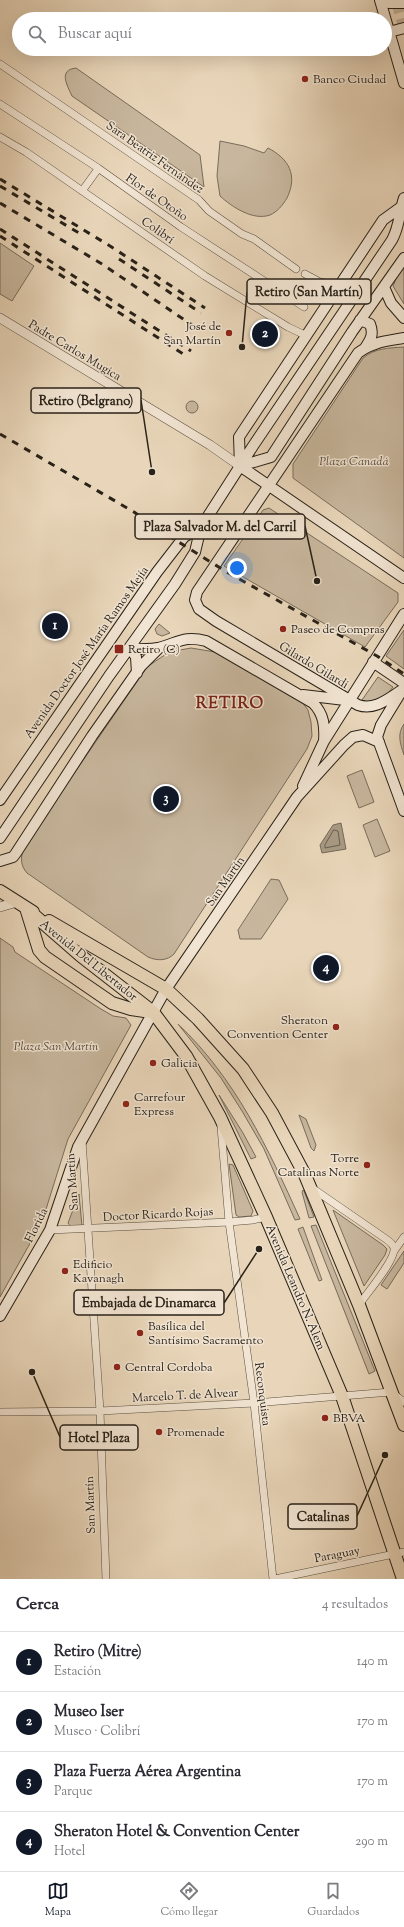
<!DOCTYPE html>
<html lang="es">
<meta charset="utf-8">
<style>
:root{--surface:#fff;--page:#f2f2f3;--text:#2b2b33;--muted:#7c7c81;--line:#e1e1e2;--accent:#111827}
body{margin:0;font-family:"Sorts Mill Goudy",serif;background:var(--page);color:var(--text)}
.you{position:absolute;left:237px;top:568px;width:14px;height:14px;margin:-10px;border:3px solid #fff;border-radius:50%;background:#1a73e8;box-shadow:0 0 0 6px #1a73e833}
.badge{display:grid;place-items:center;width:26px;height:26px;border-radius:50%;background:var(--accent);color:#fff;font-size:13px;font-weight:700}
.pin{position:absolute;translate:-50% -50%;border:2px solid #fff;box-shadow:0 1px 4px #0006}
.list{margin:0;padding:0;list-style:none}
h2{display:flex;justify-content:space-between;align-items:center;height:52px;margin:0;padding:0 16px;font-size:17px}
h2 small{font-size:13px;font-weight:400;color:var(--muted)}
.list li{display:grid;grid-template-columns:26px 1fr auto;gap:12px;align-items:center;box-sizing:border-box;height:60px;padding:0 16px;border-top:1px solid var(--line)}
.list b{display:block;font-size:15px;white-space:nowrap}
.list p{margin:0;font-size:13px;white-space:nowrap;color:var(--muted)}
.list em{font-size:13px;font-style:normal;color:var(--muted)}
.icon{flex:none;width:22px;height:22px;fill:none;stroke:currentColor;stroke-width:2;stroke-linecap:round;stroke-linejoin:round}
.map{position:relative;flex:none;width:404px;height:1579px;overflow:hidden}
.search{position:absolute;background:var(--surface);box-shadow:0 4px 16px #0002;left:12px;right:12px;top:12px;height:44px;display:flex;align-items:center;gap:10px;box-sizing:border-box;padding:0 14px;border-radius:22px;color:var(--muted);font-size:15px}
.sheet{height:292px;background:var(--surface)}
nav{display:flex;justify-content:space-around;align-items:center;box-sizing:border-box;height:56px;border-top:1px solid var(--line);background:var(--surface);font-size:11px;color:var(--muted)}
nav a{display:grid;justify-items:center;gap:2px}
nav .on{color:var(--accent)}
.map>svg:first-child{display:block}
.green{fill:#c8b79e;stroke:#786c5b}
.water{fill:#a89983;stroke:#756958}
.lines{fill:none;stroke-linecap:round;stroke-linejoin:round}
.shore{stroke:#685e4e;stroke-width:1}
.motorway-tunnel{stroke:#c3b29a;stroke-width:13;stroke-dasharray:13 6;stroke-linecap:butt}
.minor-casing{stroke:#594f40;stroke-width:8}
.tertiary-casing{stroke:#594f40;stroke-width:10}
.secondary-casing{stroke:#292218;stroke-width:12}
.primary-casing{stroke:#292218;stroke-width:14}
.minor{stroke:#f1e4d2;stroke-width:7}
.tertiary{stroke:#f1e4d2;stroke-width:9}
.secondary{stroke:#f1e4d2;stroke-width:10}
.primary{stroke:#e9d6ba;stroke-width:12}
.rail{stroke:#292218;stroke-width:3;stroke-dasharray:7 7;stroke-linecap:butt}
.poi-dot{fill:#8f2418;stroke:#f1e4d2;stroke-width:1.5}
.labels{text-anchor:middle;stroke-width:3;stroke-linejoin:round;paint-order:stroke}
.poi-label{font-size:12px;fill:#292218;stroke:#f1e4d2;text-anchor:start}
.street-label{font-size:12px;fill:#292218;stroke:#f1e4d2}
.park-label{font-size:12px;font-style:italic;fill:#51473a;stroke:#f1e4d2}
.district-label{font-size:16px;font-weight:bold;letter-spacing:1px;fill:#7a1f14;stroke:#f1e4d2}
.leader{fill:none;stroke:#292218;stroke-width:1.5}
.callout-dot{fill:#292218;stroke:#f1e4d2;stroke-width:1.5}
.callout{fill:#f1e4d2;stroke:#292218;stroke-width:1.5}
.callout-label{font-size:13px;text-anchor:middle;font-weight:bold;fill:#292218}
</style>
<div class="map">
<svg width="404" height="1579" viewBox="0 0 404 1579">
<rect width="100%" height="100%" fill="#e9d6ba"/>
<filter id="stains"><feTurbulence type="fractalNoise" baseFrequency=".005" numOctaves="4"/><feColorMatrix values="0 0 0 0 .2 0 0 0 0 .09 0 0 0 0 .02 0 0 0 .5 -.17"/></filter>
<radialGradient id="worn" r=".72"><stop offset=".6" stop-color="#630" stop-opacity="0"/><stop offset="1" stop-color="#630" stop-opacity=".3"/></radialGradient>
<path class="green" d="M76,68L200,155L204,187L72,96C67,85 58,70 76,68Z
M220,141L244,146L264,153L268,148C289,159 298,175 287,198C283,205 277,212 270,215C253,221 232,207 220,196L217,176Z
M0,243L34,266L12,301L0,294Z
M404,265V304L393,286L400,269Z
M404,347V558L293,478V464L363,358C375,348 389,348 404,347Z
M186 407a6 6 0 1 1 12 0a6 6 0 1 1-12 0Z
M269,508L398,593V602L365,647L224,566L263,510Z
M159,624L170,633L162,636L157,634L155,629Z
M404,630V669L386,656Z
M191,648L215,652L302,702L308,710L311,722L312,736L307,749L174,954C167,961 157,961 148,957L27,873C20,865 21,858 23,848L147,667L169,652Z
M378,677L393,687L385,697L369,703L362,700Z
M404,724V755C400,743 397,734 404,724Z
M362,770L374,802L359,808L347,776Z
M377,819L390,851L375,857L363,825Z
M271,879L279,880L288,899L261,939H240L238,930Z
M0,938L13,947L15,952L101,1009L113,1016L126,1018L131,1025L68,1139L42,1222L0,1297Z
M178,1024C235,1078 268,1148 300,1219L295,1220L264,1149L242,1111L221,1078Z
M219,1095L243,1133L256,1157L251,1159Z
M299,1115L306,1119L316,1145L314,1151L311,1148Z
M229,1164L233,1165L253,1211L251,1216L239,1217L236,1215Z
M303,1190L304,1191L314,1217L309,1218L302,1192Z
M79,1194L82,1226L71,1227L68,1223Z
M333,1210L383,1245L387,1249L385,1255L364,1286Z
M316,1225L375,1371L369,1374L311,1226Z
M303,1227L322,1280L319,1281L298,1229Z
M404,1251V1263L387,1289L381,1285Z"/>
<path class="water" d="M341,823L346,849L322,853L320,845L333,825Z"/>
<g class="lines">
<path class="shore" d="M334,830L338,831L340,845L325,848V845Z"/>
<path class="motorway-tunnel" d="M397,0L404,24"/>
<g class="minor-casing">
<path id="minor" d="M0,64L199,200L209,211L242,234L254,239L296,269
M0,104L98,168L181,227L304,307
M0,137L26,152L205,276L288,327L307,336
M82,191L98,169
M305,274L320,282L340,286
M221,1127L229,1222L254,1403L273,1579
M82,1140L100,1411L106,1579
M312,1188L386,1239C389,1241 393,1244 394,1248C396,1260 366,1294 359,1305
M50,1230L229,1222L253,1220L266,1217
M394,1251L404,1237
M0,1412L100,1411L254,1403L391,1392L404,1402
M275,1579L404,1552"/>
</g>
<g class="tertiary-casing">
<path id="tertiary" d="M0,318L210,445L240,466
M0,907L17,902"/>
</g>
<g class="secondary-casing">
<path id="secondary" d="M380,0L404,83
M384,0L389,3H404
M389,32L404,28
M384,287L391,303L404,318
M360,320L370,324C374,334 371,339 365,348
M240,466L239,437L383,220L401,207
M240,466L271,457L352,332L404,258
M240,466L404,578
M130,648C139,649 148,650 158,648C178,643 184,635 206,641L313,703C324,714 325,727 324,741
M130,648L136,657L137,673
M373,662L404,683
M402,690C389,698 375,711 358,705L216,621L199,609L195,600L197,592L358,353C372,342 387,341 404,338
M401,692L381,725L377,737L404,811
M303,695L345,700
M303,786L324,741L404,614
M0,800L157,572L184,537L201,527
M0,838L109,676L175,584L195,552L201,527L253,446L392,240C400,225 399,213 404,198
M0,861L13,857L16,853L92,736L141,666L159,648
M0,1316L50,1230L78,1147L166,989L297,797L344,745L353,737L363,735L379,742"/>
</g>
<g class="primary-casing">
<path id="primary" d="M0,891L33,912
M26,908L81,956L153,1012L186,1056L220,1117L266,1217L342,1396L403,1579
M26,908L39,950L45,957L112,1003L131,1009L151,1012
M49,921L166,989L198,1019L243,1069L272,1113L305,1175L359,1305L404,1425"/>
</g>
<use href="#minor" class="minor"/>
<use href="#tertiary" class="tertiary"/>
<use href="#secondary" class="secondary"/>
<use href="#primary" class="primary"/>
<path class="rail" d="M0,179L110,246L205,308
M0,186L79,233
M0,203L102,264L192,325
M0,229L191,351
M0,236L188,357
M119,259L201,313
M0,434L134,512L161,531L225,571L377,656L404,674"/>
</g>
<g class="poi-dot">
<circle cx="305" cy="79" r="4"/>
<circle cx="229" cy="333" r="4"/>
<circle cx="283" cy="629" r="4"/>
<rect x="114" y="644" width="10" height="10" rx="2"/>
<circle cx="336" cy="1027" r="4"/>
<circle cx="153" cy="1063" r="4"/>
<circle cx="126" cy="1104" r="4"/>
<circle cx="367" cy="1165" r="4"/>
<circle cx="65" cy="1271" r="4"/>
<circle cx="140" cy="1333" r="4"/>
<circle cx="117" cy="1367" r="4"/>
<circle cx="325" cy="1418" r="4"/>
<circle cx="159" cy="1432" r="4"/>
</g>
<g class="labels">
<g class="poi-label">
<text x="313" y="83">Banco Ciudad</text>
<text x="221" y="330" text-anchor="end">José de<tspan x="221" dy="14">San Martín</tspan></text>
<text x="291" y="633">Paseo de Compras</text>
<text x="128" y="653">Retiro (C)</text>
<text x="328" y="1024" text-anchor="end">Sheraton<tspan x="328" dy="14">Convention Center</tspan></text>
<text x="161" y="1067">Galicia</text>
<text x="134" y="1101">Carrefour<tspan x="134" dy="14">Express</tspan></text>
<text x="359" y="1162" text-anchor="end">Torre<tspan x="359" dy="14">Catalinas Norte</tspan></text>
<text x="73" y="1268">Edificio<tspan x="73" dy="14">Kavanagh</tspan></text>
<text x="148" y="1330">Basílica del<tspan x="148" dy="14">Santísimo Sacramento</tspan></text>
<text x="125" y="1371">Central Cordoba</text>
<text x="333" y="1422">BBVA</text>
<text x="167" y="1436">Promenade</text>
</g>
<g class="street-label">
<text transform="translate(155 157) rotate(35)" y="4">Sara Beatriz Fernández</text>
<text transform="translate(157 197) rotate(35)" y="4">Flor de Otoño</text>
<text transform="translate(158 230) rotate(35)" y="4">Colibrí</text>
<text transform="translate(75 350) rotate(31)" y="4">Padre Carlos Mugica</text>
<text transform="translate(86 652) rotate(-55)" y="4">Avenida Doctor José María Ramos Mejía</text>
<text transform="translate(314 665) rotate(31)" y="4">Gilardo Gilardi</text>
<text transform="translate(225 881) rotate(-55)" y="4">San Martín</text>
<text transform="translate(89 960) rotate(39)" y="4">Avenida Del Libertador</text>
<text transform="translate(72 1182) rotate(-94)" y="4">San Martín</text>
<text transform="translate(158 1214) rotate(-3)" y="4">Doctor Ricardo Rojas</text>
<text transform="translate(36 1225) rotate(-64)" y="4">Florida</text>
<text transform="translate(296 1287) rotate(67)" y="4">Avenida Leandro N. Alem</text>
<text transform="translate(263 1394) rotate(83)" y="4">Reconquista</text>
<text transform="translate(185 1395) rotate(-3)" y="4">Marcelo T. de Alvear</text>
<text transform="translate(90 1505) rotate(-92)" y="4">San Martín</text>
<text transform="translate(337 1554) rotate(-11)" y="4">Paraguay</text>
</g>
<g class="park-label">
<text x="354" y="465">Plaza Canadá</text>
<text x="56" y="1050">Plaza San Martín</text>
</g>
<g class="district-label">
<text x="230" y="708">RETIRO</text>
</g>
</g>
<path class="leader" d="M242 347L247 292M152 472L141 400M317 581L305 526M259 1249L224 1303M32 1372L60 1437M385 1455L357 1516"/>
<g class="callout-dot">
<circle cx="242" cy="347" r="4"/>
<circle cx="152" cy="472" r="4"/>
<circle cx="317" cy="581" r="4"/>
<circle cx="259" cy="1249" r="4"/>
<circle cx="32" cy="1372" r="4"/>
<circle cx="385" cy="1455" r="4"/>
</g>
<g class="callout">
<rect x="247" y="279" width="124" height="25" rx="4"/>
<rect x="31" y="388" width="110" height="25" rx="4"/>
<rect x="135" y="514" width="170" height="25" rx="4"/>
<rect x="74" y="1290" width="150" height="25" rx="4"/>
<rect x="60" y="1425" width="78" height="25" rx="4"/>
<rect x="288" y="1504" width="69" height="25" rx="4"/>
</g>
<g class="callout-label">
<text x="309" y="296">Retiro (San Martín)</text>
<text x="86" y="405">Retiro (Belgrano)</text>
<text x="220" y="531">Plaza Salvador M. del Carril</text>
<text x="149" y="1307">Embajada de Dinamarca</text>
<text x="99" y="1442">Hotel Plaza</text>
<text x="323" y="1521">Catalinas</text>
</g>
<rect width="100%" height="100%" filter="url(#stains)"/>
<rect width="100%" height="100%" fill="url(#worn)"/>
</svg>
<div class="you"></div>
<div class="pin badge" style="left:55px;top:626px">1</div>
<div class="pin badge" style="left:265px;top:334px">2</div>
<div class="pin badge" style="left:166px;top:799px">3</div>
<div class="pin badge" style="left:326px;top:968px">4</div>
<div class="search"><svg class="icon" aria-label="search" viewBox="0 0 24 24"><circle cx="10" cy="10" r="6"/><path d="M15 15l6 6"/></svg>Buscar aquí</div>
</div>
<section class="sheet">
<h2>Cerca<small>4 resultados</small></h2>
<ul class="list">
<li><span class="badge">1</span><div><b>Retiro (Mitre)</b><p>Estación</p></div><em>140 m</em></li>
<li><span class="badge">2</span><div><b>Museo Iser</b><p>Museo · Colibrí</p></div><em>170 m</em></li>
<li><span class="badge">3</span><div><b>Plaza Fuerza Aérea Argentina</b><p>Parque</p></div><em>170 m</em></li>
<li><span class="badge">4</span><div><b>Sheraton Hotel &amp; Convention Center</b><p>Hotel</p></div><em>290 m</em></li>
</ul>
</section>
<nav>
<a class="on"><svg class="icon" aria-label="map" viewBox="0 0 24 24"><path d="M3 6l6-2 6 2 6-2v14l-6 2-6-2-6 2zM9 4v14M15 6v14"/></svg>Mapa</a>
<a><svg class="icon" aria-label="directions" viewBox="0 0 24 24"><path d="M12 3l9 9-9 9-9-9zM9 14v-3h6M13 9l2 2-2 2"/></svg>Cómo llegar</a>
<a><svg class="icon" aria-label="saved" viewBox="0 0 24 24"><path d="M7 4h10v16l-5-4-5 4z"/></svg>Guardados</a>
</nav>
